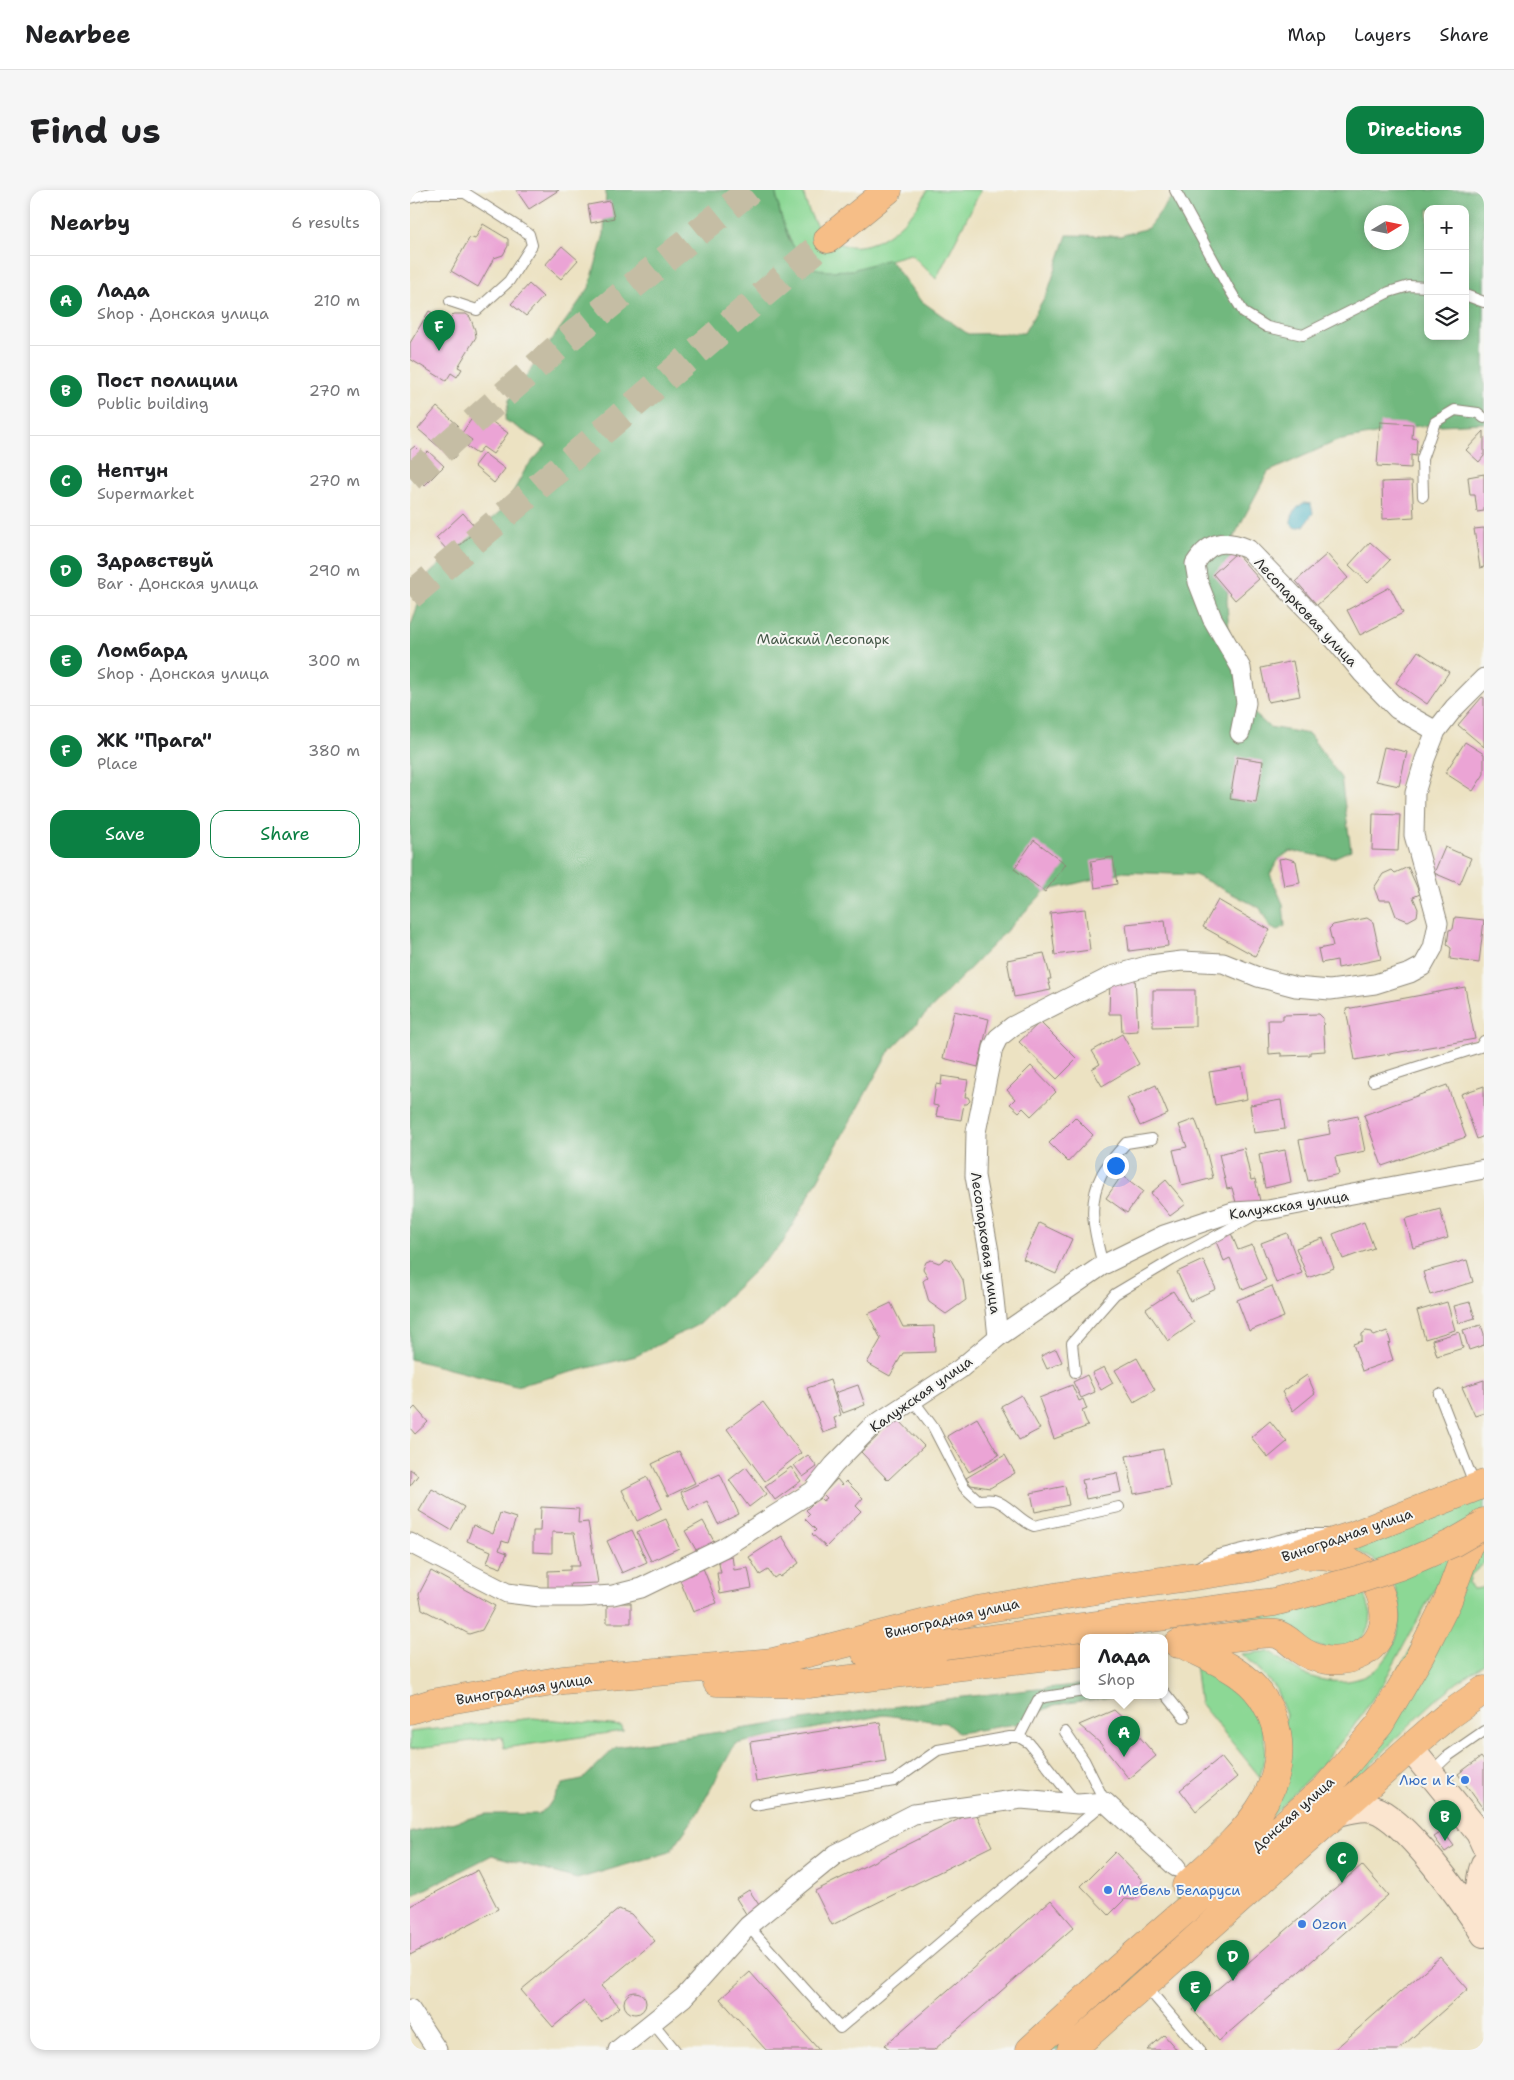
<!DOCTYPE html>
<meta charset="utf-8">
<style>
:root{--surface:#fff;--page:#f6f6f6;--text:#202124;--muted:#757577;--line:#e0e0e0;--accent:#0b8043}
body{margin:0;font-family:"Shantell Sans",sans-serif;background:var(--page);color:var(--text)}
.controls{position:absolute;right:15px;top:15px;display:grid;overflow:hidden;border-radius:10px;box-shadow:0 2px 8px #0003}
.controls button{width:45px;height:45px;display:grid;place-items:center;padding:0;border:0;border-bottom:1px solid var(--line);background:var(--surface);color:var(--text);font:25px sans-serif}
.compass{position:absolute;left:954px;top:15px;width:45px;height:45px;border-radius:50%;background:var(--surface);box-shadow:0 2px 8px #0003;rotate:80deg}
.you{position:absolute;left:705px;top:975px;width:18px;height:18px;margin:-12px;border:4px solid #fff;border-radius:50%;background:#1a73e8;box-shadow:0 0 0 8px #1a73e833}
.badge{display:grid;place-items:center;width:32px;height:32px;border-radius:50%;background:var(--accent);color:#fff;font-size:16px;font-weight:700}
.pin{position:absolute;translate:-50% -41px;filter:drop-shadow(0 1px 2px #0008)}
.pin::after{content:'';position:absolute;top:26px;width:18px;height:15px;background:inherit;clip-path:polygon(0 0,100% 0,50% 100%)}
.popup{position:absolute;left:670px;top:1444px;width:88px;height:65px;box-sizing:border-box;display:grid;place-content:center;border-radius:10px;background:var(--surface);filter:drop-shadow(0 1px 4px #0005);font-size:16px;white-space:nowrap;color:var(--muted)}
.popup b{font-size:19px;color:var(--text)}
.popup::after{content:'';position:absolute;left:50%;top:100%;margin-left:-10px;border:10px solid transparent;border-top-color:var(--surface)}
.list{margin:0;padding:0;list-style:none}
h2{display:flex;justify-content:space-between;align-items:center;height:65px;margin:0;padding:0 20px;font-size:21px}
h2 small{font-size:16px;font-weight:400;color:var(--muted)}
.list li{display:grid;grid-template-columns:32px 1fr auto;gap:15px;align-items:center;box-sizing:border-box;height:90px;padding:0 20px;border-top:1px solid var(--line)}
.list b{display:block;font-size:19px;white-space:nowrap}
.list p{margin:0;font-size:16px;white-space:nowrap;color:var(--muted)}
.list em{font-size:16px;font-style:normal;color:var(--muted)}
.actions{display:flex;gap:10px;padding:15px 20px}
.actions a{flex:1;padding:11px 0;border:1px solid var(--accent);border-radius:15px;text-align:center;font-size:18px;color:var(--accent)}
.actions .main{background:var(--accent);color:#fff}
.icon{flex:none;width:28px;height:28px;fill:none;stroke:currentColor;stroke-width:2;stroke-linecap:round;stroke-linejoin:round}
.map{position:relative;flex:none;width:1074px;height:1860px;overflow:hidden;border-radius:15px}
header{display:flex;align-items:center;gap:30px;box-sizing:border-box;height:70px;padding:0 25px;background:var(--surface);border-bottom:1px solid var(--line)}
header strong{font-size:24px}
nav{display:flex;gap:28px;margin-inline-start:auto;font-size:18px}
.intro{display:flex;align-items:center;justify-content:space-between;box-sizing:border-box;height:120px;padding:0 30px}
h1{margin:0;font-size:35px}
.button{padding:12px 22px;border-radius:15px;background:var(--accent);color:#fff;font-size:18px;font-weight:700}
main{display:flex;gap:30px;padding:0 30px}
aside{flex:1;background:var(--surface);border-radius:15px;box-shadow:0 2px 8px #0003}
.map>svg:first-child{display:block}
.green{fill:#8cd895;stroke:#5c8260}
.forest{fill:#71b87e;stroke:#4e7254;fill-rule:evenodd}
.water{fill:#40adbe;stroke:#366c74}
.building{fill:#eba4d5}
.lines{fill:none;stroke-linecap:round;stroke-linejoin:round}
.primary-tunnel{stroke:#c5bda4;stroke-width:28;stroke-dasharray:28 14;stroke-linecap:butt}
.lane-casing{stroke:#8c8676;stroke-width:12}
.street-casing{stroke:#8c8676;stroke-width:21}
.secondary-casing{stroke:#8c8676;stroke-width:28}
.primary-casing{stroke:#8c8676;stroke-width:29}
.lane{stroke:#fff;stroke-width:10}
.street{stroke:#fff;stroke-width:19}
.secondary{stroke:#fbe5cf;stroke-width:26}
.primary{stroke:#f6be87;stroke-width:28}
.primary-bridge-casing{stroke:#8c8676;stroke-width:29;stroke-linecap:butt}
.primary-bridge{stroke:#f6be87;stroke-width:28}
.shop-dot{fill:#3f7fe0;stroke:#f6f6f2;stroke-width:2}
.labels{text-anchor:middle;stroke-width:4;stroke-linejoin:round;paint-order:stroke}
.street-label{font-size:14px;fill:#2b2b2b;stroke:#f6f6f2}
.park-label{font-size:14px;fill:#435646;stroke:#f6f6f2}
.shop-label{font-size:14px;fill:#366cbe;stroke:#f6f6f2;text-anchor:start}
</style>
<header>
<strong>Nearbee</strong>
<nav><a>Map</a><a>Layers</a><a>Share</a></nav>
</header>
<div class="intro"><h1>Find us</h1><a class="button">Directions</a></div>
<main>
<aside>
<h2>Nearby<small>6 results</small></h2>
<ul class="list">
<li><span class="badge">A</span><div><b>Лада</b><p>Shop · Донская улица</p></div><em>210 m</em></li>
<li><span class="badge">B</span><div><b>Пост полиции</b><p>Public building</p></div><em>270 m</em></li>
<li><span class="badge">C</span><div><b>Нептун</b><p>Supermarket</p></div><em>270 m</em></li>
<li><span class="badge">D</span><div><b>Здравствуй</b><p>Bar · Донская улица</p></div><em>290 m</em></li>
<li><span class="badge">E</span><div><b>Ломбард</b><p>Shop · Донская улица</p></div><em>300 m</em></li>
<li><span class="badge">F</span><div><b>ЖК &quot;Прага&quot;</b><p>Place</p></div><em>380 m</em></li>
</ul>
<div class="actions"><a class="main">Save</a><a>Share</a></div>
</aside>
<div class="map">
<svg width="1074" height="1860" viewBox="0 0 1074 1860">
<rect width="100%" height="100%" fill="#f6f6f2"/>
<filter id="ink" filterUnits="userSpaceOnUse"><feTurbulence type="fractalNoise" baseFrequency=".02" numOctaves="2"/><feDisplacementMap in="SourceGraphic" scale="10" xChannelSelector="R" yChannelSelector="G"/><feConvolveMatrix kernelMatrix="1 2 1 2 8 2 1 2 1" color-interpolation-filters="sRGB"/></filter>
<filter id="wash" filterUnits="userSpaceOnUse"><feTurbulence type="fractalNoise" baseFrequency=".0096" numOctaves="4" result="noise"/><feDisplacementMap in="SourceGraphic" scale="20" xChannelSelector="R" yChannelSelector="G"/><feGaussianBlur stdDeviation="1.12" result="paint"/><feColorMatrix in="noise" values="0 0 0 0 0 0 0 0 0 0 0 0 0 0 0 0 0 1.4 0 .05"/><feComposite in="paint" operator="in"/></filter>
<g filter="url(#wash)">
<rect width="100%" height="100%" fill="#ece2c2"/>
<path class="green" d="M365,0H393C403,55 446,75 489,36C501,25 511,15 517,0H571L526,89L501,64C482,68 462,77 442,80C431,82 413,83 404,78C379,64 370,25 365,0Z
M1074,1302V1321L1037,1376L974,1492L941,1540L913,1573L854,1635L769,1712L767,1708L849,1631L876,1525L866,1499L844,1474L831,1464C839,1464 849,1461 858,1462C865,1463 874,1472 880,1476C898,1488 917,1493 938,1491C991,1484 1006,1411 971,1376C965,1369 953,1364 945,1360L946,1357Z
M1074,1345V1373L1061,1385L1059,1393L1063,1399L1071,1398L1074,1395V1474C1012,1512 967,1573 914,1623C828,1703 739,1781 652,1860H638L721,1789L896,1625Z
M955,1404L961,1424L960,1434L955,1444L949,1452L930,1461L806,1437L805,1431L904,1415Z
M785,1475L809,1481L850,1522L856,1561L850,1587L790,1513Z
M123,1528L212,1536L213,1541L94,1558L92,1547L0,1559V1542Z"/>
<path class="forest" d="M196,0H365L370,23L379,50L390,65L404,78L418,81L442,80L479,69L510,110L558,144L614,143L638,101L657,45L710,46L738,38L767,0H1074V233L1008,236L927,251L858,282L821,352L817,411L820,465L834,514L859,537L899,544L931,588L941,660L923,668L880,661L869,669L860,684L873,714L875,736L867,741L860,737L850,718L785,685L713,682L635,701L478,863L372,1054L289,1134L226,1166L106,1196L0,1169V438L19,384L95,317L116,278L137,255L95,230L99,210L179,98L194,44ZM1018,19H1055V146H1018ZM962,22H992V52H962Z
M674,1494V1506H708L644,1515L606,1534L548,1543L536,1533L474,1525L325,1554L287,1624L260,1662L167,1689L82,1665L0,1707V1643L77,1624H128L137,1618L153,1594L172,1590L206,1557L544,1508Z"/>
<path class="water" d="M894,313L901,314L903,323L894,336L885,338L881,334C880,326 887,316 894,313Z"/>
<g id="blocks">
<path class="building" d="M106,0H149L119,19Z
M200,11L204,28L181,33L178,15Z
M73,34L98,49V56L93,65L84,68L68,97L41,81L60,47L65,49Z
M152,56L168,70L151,89L135,75Z
M119,94L133,107L116,126L101,114Z
M19,121L37,131L44,124H56L60,127L65,140L66,147L48,177L52,179L47,187L41,183L36,191L0,169V153Z
M27,217L48,235L39,245L53,257L43,269L8,239Z
M67,221L98,243L83,264L73,257L67,264L57,257L62,250L52,243Z
M970,232L1003,234L1002,248L1007,249L1006,266L1001,265V278L967,276Z
M1074,241V266L1069,272L1056,260Z
M5,256L14,265L18,261L34,276L15,295L0,280V260Z
M74,263L95,279L84,293L64,276Z
M1074,284V321L1067,322L1065,305H1060L1058,287Z
M1002,291L1004,327L973,329L972,292Z
M53,323L67,339L41,364L26,348Z
M1074,338V377L1070,378L1064,339Z
M960,352L980,370L958,393L939,375Z
M826,363L849,389L825,410L803,384Z
M917,364L938,388L907,415L886,391Z
M980,397L993,423L950,445L937,420Z
M1008,461L1039,482L1017,514L986,493Z
M883,471L890,506L858,512L851,478Z
M1072,507L1074,508V557L1048,535Z
M1055,552L1074,564V584L1063,601L1035,583Z
M974,557L997,562L989,596L966,591Z
M827,567L853,571L846,613L820,609Z
M963,624L990,625L988,661L962,660Z
M624,650L656,674L635,702L604,679Z
M1035,657L1061,668L1050,694L1024,683Z
M703,667L707,694L685,698L681,671Z
M876,668L886,671L890,693L874,696L869,669Z
M998,677L1010,704L1003,707L1008,719L1007,726L998,731L986,726L980,710H969L964,698L973,684L982,680L985,683Z
M808,710L860,740L845,766L793,737Z
M675,719L680,760L645,765L640,723Z
M1045,727L1074,730L1069,773L1040,769L1041,758L1037,755L1039,740L1043,739Z
M957,728L963,732L971,769L928,778L927,770L911,773L908,759L923,756L919,739L923,735Z
M755,730L758,756L719,761L716,734Z
M634,763L641,789H638L641,800L604,807L597,770Z
M725,787L728,841L712,842L711,824H699L700,789Z
M1055,797L1065,849L945,870L936,819Z
M743,800H785V836L743,837Z
M544,821L579,829L568,877L533,868Z
M909,824L913,828L915,861L900,862V865L871,866V863L859,864L858,830H873V825Z
M630,832L667,869L647,889L609,852Z
M712,844L729,874L692,896L682,879L690,874L682,861Z
M621,876L646,902L621,926L613,918L609,922L600,914L605,909L597,900Z
M832,877L837,909L805,915L799,882Z
M532,886L558,890L555,907H558L560,911L557,914H554L551,930L526,926L528,916L523,915L526,894L531,895Z
M746,895L758,924L730,936L717,908Z
M1037,895L1056,947L972,976L954,925Z
M1074,896V946L1067,949L1051,904Z
M871,910L875,939L844,943L840,915Z
M948,926L955,961L925,967L929,984L898,991L889,950L920,944L918,932Z
M665,927L683,945L658,972L639,953Z
M785,929L794,953L803,988L772,996L763,960L777,957L769,935Z
M834,958L841,990L845,989L850,1011L827,1016L822,998L817,999L809,964Z
M875,960L881,992L855,998L849,965Z
M712,985L733,1001L717,1023L696,1008Z
M756,990L776,1014L760,1026L741,1003Z
M1030,1019L1038,1048L1003,1058L995,1029Z
M954,1032L964,1058L933,1069L923,1044Z
M629,1033L662,1049L646,1084L613,1069Z
M821,1043L828,1060L842,1055L856,1090L833,1100L820,1068L814,1071L805,1049Z
M877,1043L892,1083L866,1093L851,1053Z
M913,1048L924,1078L898,1088L886,1058Z
M536,1068L541,1070L553,1090L556,1110L536,1124L519,1112L513,1091L518,1087L513,1079L516,1072L521,1070L529,1073Z
M793,1070L806,1099L780,1111L767,1082Z
M1057,1070L1063,1092L1020,1105L1013,1082Z
M862,1096L874,1127L839,1141L827,1110Z
M763,1101L784,1133L758,1151L736,1119Z
M1037,1112L1045,1140L1015,1149L1007,1121Z
M1060,1112L1065,1128L1049,1133L1044,1116Z
M481,1113L493,1137L524,1136L525,1162L493,1163L480,1186L457,1173L471,1149L458,1124Z
M1071,1135L1074,1144V1155L1059,1160L1053,1140Z
M956,1141L962,1142L964,1146L977,1141L981,1153L978,1154L983,1170L952,1181L943,1154L952,1151V1144Z
M1049,1142L1053,1158L1027,1166L1022,1150Z
M646,1159L652,1172L637,1179L631,1166Z
M727,1168L745,1200L724,1212L705,1180Z
M694,1177L703,1193L691,1200L682,1183Z
M677,1185L685,1202L671,1208L663,1192Z
M897,1185L905,1203L883,1221L872,1202Z
M420,1190L431,1225L424,1228L427,1238L413,1243L397,1198Z
M1074,1190V1223L1065,1226L1052,1197Z
M448,1195L455,1215L433,1223L425,1203Z
M662,1195L669,1211L673,1209L677,1219L672,1221L678,1236L644,1249L629,1208Z
M611,1205L630,1239L609,1250L591,1216Z
M353,1212L391,1263L355,1291L317,1239Z
M5,1217L18,1232L5,1244L0,1238V1222Z
M487,1228L514,1256L478,1290L451,1262Z
M567,1228L589,1265L559,1282L537,1246Z
M860,1231L877,1252L858,1268L841,1247Z
M753,1259L760,1297L724,1304L716,1266Z
M269,1261L285,1293L258,1306L242,1274Z
M398,1265L407,1277L393,1287L384,1275Z
M595,1265L605,1283L580,1298L561,1295L556,1288Z
M336,1277L356,1304L339,1317L319,1290Z
M381,1277L391,1291L365,1310L355,1296Z
M0,1279L8,1285L0,1296Z
M707,1283L711,1302L676,1309L672,1290Z
M310,1284L329,1324L308,1334L297,1311L279,1320L271,1302Z
M237,1287L252,1318L227,1331L212,1300Z
M427,1289L432,1295L436,1291L453,1308L446,1316L451,1321L416,1357L402,1344L406,1340L395,1329L400,1324L396,1320L409,1307L413,1311L417,1308L413,1304Z
M655,1296L659,1315L625,1322L621,1303Z
M22,1299L54,1317L41,1340L9,1321Z
M131,1317L169,1319L168,1333L178,1332L188,1393L160,1394L161,1401H138V1381L160,1380V1376H170L164,1343L142,1342V1363L123,1362V1341H130Z
M90,1323L106,1328L98,1353L92,1351L89,1360L97,1363L91,1378L77,1373L81,1361L57,1351L63,1335L83,1344Z
M256,1329L269,1358L241,1371L227,1342Z
M293,1331L306,1355L289,1365L275,1341Z
M222,1340L237,1372L212,1383L197,1351Z
M372,1346L389,1373L370,1387L368,1385L364,1388L358,1380L350,1385L339,1367Z
M322,1366L324,1380L338,1378L342,1398L310,1404L307,1383H311L308,1369Z
M293,1378L307,1413L283,1422L269,1388Z
M21,1381L85,1416L72,1440L59,1444L12,1419L9,1404Z
M197,1413H221V1433H197Z
M704,1520L716,1531L746,1566L719,1589L690,1553L669,1535Z
M470,1532L476,1571L346,1592L340,1552Z
M811,1567L827,1587L786,1621L770,1600Z
M1071,1567L1074,1571V1620L1048,1584Z
M565,1621L582,1656L422,1735L405,1701Z
M1033,1641L1044,1656L1035,1662L1024,1647Z
M705,1662L732,1690V1702L724,1710L715,1709L699,1725L671,1696Z
M952,1675L978,1705L809,1851L783,1820Z
M68,1680L88,1719L0,1765V1716Z
M339,1700L351,1718L338,1727L326,1708Z
M641,1710L664,1737L524,1860H479L475,1855Z
M209,1719L221,1724L245,1751L191,1796L210,1817L191,1832L174,1811L143,1837L111,1800Z
M1030,1767L1058,1799L988,1860H924Z
M340,1782L409,1860H356L310,1809Z
M214 1813a11 11 0 1 1 22 0a11 11 0 1 1-22 0Z
M754,1845L767,1860H737Z"/>
</g>
</g>
<g filter="url(#ink)">
<use href="#blocks" fill-opacity="0" stroke="#8c8676" stroke-width="1"/>
<g class="lines">
<path class="primary-tunnel" d="M0,288L147,158L340,0
M0,406L418,49"/>
<g class="lane-casing">
<path id="lane" d="M765,0L818,97L834,123L857,137L893,145L979,102L999,96L1018,97
M0,8L20,3H55L119,44L122,55L99,91L67,120L40,111
M1055,105L1074,112
M1013,306L1012,269L1025,232L1045,220L1068,223L1074,228
M963,891L1070,857L1074,851
M693,1075C685,1044 676,1015 692,984C698,973 708,963 716,953L742,949
M665,1182L662,1153L705,1104L762,1070L843,1026
M1029,1204L1065,1296
M503,1210L523,1237L554,1297L568,1310C573,1310 579,1309 584,1310C599,1314 609,1331 624,1336L709,1317
M788,1377L808,1365L894,1344H916
M754,1502L774,1527
M609,1547L628,1510L635,1507L674,1501
M1021,1582L1038,1566L1074,1541
M344,1615L484,1591L528,1560L600,1547H609L619,1553L667,1614
M338,1736L430,1838L695,1612L674,1570L655,1542
M735,1795L790,1860
M242,1832L265,1860"/>
</g>
<g class="street-casing">
<path id="street" d="M830,543L836,513L831,478L802,428L788,392L785,374C799,351 813,349 838,359L914,437L953,484L987,519L1026,541
M588,1147L579,1062L565,986L566,942L583,858L588,848L603,836L702,786L740,775L772,771L813,773L848,787L886,797L920,800L965,794L1000,783L1013,776L1023,758L1028,733L1004,645L1005,603L1015,569L1026,541L1044,518L1074,488
M0,1353L97,1403L130,1407H171L203,1405L231,1398L313,1358L403,1301L424,1275L460,1238L550,1179L588,1147L693,1075L754,1045L823,1022L858,1020L1074,979
M0,1819L27,1860
M208,1860L274,1807L338,1736L426,1664L504,1624L611,1609L668,1614L695,1612L766,1677"/>
</g>
<g class="secondary-casing">
<path id="secondary" d="M1000,1558L1069,1643L1074,1654
M925,1624C937,1621 950,1616 963,1619C995,1628 1055,1714 1074,1744
M1074,1674C1066,1695 1069,1717 1074,1739"/>
</g>
<g class="primary-casing">
<path id="primary" d="M418,49L478,0
M770,1453C791,1464 816,1473 834,1488C851,1501 863,1522 867,1543C879,1611 819,1655 776,1696
M768,1454C790,1451 811,1449 833,1446C843,1445 857,1442 867,1444C876,1447 882,1454 889,1459C904,1470 925,1474 944,1467C982,1454 982,1410 957,1383C943,1368 915,1364 896,1365
M456,1463L534,1455
M307,1492L398,1494L674,1462
M0,1520L22,1513L153,1490L363,1472L567,1420L674,1402L841,1378L944,1345L1074,1294
M620,1860L709,1778L916,1598L970,1534L1010,1466L1038,1410L1058,1356L1074,1332
M661,1860L1000,1558L1036,1527L1074,1500"/>
</g>
<use href="#lane" class="lane"/>
<use href="#street" class="street"/>
<use href="#secondary" class="secondary"/>
<use href="#primary" class="primary"/>
<g class="primary-bridge-casing">
<path id="primary-bridge" d="M534,1455L864,1412L947,1390L990,1376L1043,1353L1074,1335"/>
</g>
<use href="#primary-bridge" class="primary-bridge"/>
</g>
</g>
<g class="shop-dot">
<circle cx="1055" cy="1590" r="5"/>
<circle cx="698" cy="1700" r="5"/>
<circle cx="892" cy="1734" r="5"/>
</g>
<g class="labels">
<g class="street-label">
<text transform="translate(896 422) rotate(47)" y="5">Лесопарковая улица</text>
<text transform="translate(879 1015) rotate(-9)" y="5">Калужская улица</text>
<text transform="translate(576 1053) rotate(82)" y="5">Лесопарковая улица</text>
<text transform="translate(511 1204) rotate(-35)" y="5">Калужская улица</text>
<text transform="translate(937 1345) rotate(-19)" y="5">Виноградная улица</text>
<text transform="translate(542 1428) rotate(-13)" y="5">Виноградная улица</text>
<text transform="translate(114 1499) rotate(-9)" y="5">Виноградная улица</text>
<text transform="translate(883 1624) rotate(-42)" y="5">Донская улица</text>
</g>
<g class="park-label">
<text x="413" y="454">Майский Лесопарк</text>
</g>
<g class="shop-label">
<text x="1045" y="1595" text-anchor="end">Люс и К</text>
<text x="708" y="1705">Мебель Беларуси</text>
<text x="902" y="1739">Ozon</text>
</g>
</g>
</svg>
<div class="controls">
<button>+</button>
<button>−</button>
<button><svg class="icon" aria-label="layers" viewBox="0 0 24 24"><path d="M12 4l9 5-9 5-9-5zM3 14l9 5 9-5"/></svg></button>
</div>
<svg class="compass" viewBox="-18 -18 36 36"><path d="M0-13l5 13h-10z" fill="#e53935"/><path d="M0 13l5-13h-10z" fill="#757577"/></svg>
<div class="you"></div>
<div class="pin badge" style="left:714px;top:1567px">A</div>
<div class="popup"><b>Лада</b>Shop</div>
<div class="pin badge" style="left:1035px;top:1651px">B</div>
<div class="pin badge" style="left:932px;top:1693px">C</div>
<div class="pin badge" style="left:823px;top:1791px">D</div>
<div class="pin badge" style="left:785px;top:1822px">E</div>
<div class="pin badge" style="left:29px;top:161px">F</div>
</div>
</main>
